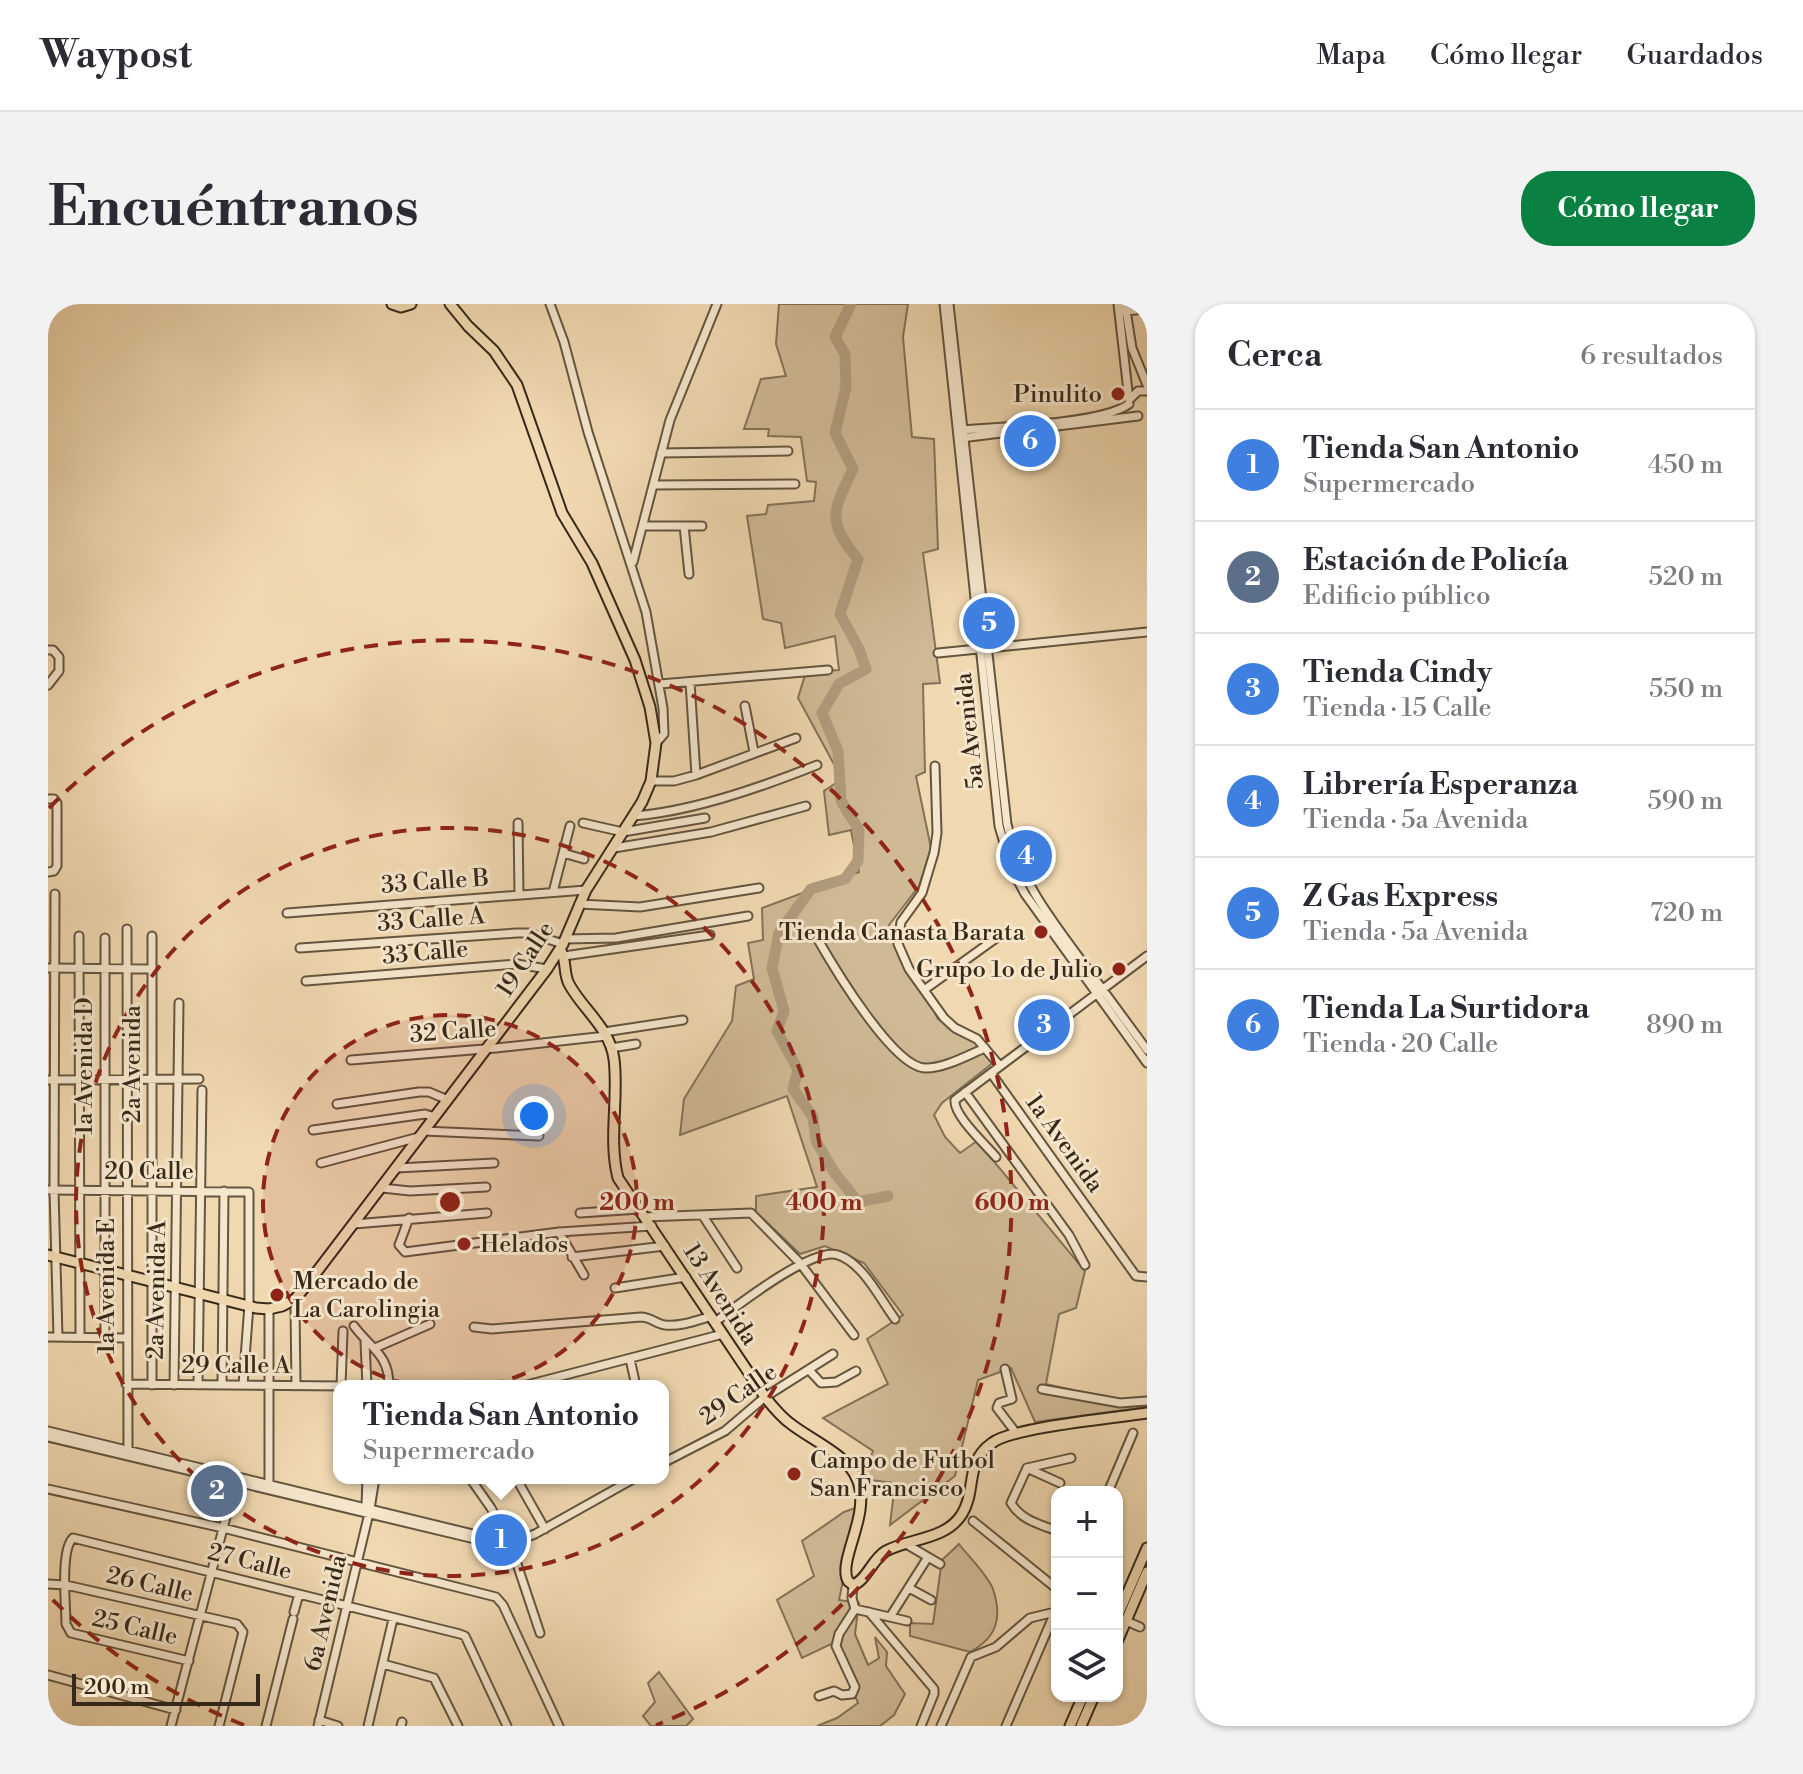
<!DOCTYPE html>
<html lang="es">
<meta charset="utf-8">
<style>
:root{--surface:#fff;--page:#f2f2f3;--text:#2b2b33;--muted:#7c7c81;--line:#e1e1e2;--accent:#0b8043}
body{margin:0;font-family:"Libre Bodoni",serif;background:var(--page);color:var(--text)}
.controls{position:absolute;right:24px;bottom:24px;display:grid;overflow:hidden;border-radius:16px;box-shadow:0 2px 6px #0004}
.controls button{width:72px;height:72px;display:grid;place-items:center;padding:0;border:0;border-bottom:2px solid var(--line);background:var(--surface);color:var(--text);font:40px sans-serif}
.scale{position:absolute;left:24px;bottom:20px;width:188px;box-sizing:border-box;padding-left:8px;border:4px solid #362919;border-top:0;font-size:22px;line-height:28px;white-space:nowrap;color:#362919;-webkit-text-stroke:6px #f5e6cc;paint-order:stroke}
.you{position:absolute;left:486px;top:812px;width:28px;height:28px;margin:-20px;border:6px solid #fff;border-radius:50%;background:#1a73e8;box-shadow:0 0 0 12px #1a73e833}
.badge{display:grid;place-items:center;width:52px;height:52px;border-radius:50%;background:var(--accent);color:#fff;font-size:26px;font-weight:700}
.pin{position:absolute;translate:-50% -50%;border:4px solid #fff;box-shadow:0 2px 8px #0006}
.popup{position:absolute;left:285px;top:1076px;width:336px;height:104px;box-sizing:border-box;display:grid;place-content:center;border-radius:16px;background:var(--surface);filter:drop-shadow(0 2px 6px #0005);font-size:26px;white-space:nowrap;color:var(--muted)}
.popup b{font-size:30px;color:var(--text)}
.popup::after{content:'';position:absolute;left:50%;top:100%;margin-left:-16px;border:16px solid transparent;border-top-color:var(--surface)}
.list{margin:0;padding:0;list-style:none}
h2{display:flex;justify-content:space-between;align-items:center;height:104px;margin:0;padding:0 32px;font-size:34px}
h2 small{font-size:26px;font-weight:400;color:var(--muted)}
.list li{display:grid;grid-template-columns:52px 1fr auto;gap:24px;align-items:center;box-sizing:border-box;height:112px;padding:0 32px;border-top:2px solid var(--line)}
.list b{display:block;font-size:30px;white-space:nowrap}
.list p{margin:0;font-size:26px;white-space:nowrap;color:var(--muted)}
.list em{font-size:26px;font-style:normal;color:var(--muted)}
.icon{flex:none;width:44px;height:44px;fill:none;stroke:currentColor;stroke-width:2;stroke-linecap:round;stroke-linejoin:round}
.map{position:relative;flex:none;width:1099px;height:1422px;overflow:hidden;border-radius:32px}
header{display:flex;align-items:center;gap:48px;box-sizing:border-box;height:112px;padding:0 40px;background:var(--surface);border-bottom:2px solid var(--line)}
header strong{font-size:38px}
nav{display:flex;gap:44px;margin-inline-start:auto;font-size:28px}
.intro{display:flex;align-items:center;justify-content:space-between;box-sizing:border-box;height:192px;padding:0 48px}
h1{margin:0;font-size:56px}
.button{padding:20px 36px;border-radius:32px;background:var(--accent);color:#fff;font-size:28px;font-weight:700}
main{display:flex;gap:48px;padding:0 48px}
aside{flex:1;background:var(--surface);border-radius:32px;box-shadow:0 2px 6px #0004}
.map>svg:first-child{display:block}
.green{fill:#d0ba96;stroke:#837258;stroke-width:2}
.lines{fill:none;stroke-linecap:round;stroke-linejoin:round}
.river{stroke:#b19c7d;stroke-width:11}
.minor-casing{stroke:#64553f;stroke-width:11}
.major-casing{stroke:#362919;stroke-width:13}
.minor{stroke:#f5e6cc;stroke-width:7}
.major{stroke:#f0d8b0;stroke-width:9}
.ring{fill:none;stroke:#8f2418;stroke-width:4;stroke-dasharray:14 10}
.poi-dot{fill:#8f2418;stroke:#f5e6cc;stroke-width:3}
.labels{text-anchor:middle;stroke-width:6;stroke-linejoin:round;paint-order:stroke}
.poi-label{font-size:24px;fill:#362919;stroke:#f5e6cc;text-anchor:end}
.street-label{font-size:24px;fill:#362919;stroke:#f5e6cc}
.centre{fill:#8f2418;stroke:#f5e6cc;stroke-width:4}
.ring-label{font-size:24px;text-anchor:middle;font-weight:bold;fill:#8f2418;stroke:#f5e6cc;stroke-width:6;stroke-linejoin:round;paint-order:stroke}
</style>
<header>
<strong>Waypost</strong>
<nav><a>Mapa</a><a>Cómo llegar</a><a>Guardados</a></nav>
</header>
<div class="intro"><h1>Encuéntranos</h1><a class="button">Cómo llegar</a></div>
<main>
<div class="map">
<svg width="1099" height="1422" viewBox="0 0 1099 1422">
<rect width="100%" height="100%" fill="#f0d8b0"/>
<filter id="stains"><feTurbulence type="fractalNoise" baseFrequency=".0025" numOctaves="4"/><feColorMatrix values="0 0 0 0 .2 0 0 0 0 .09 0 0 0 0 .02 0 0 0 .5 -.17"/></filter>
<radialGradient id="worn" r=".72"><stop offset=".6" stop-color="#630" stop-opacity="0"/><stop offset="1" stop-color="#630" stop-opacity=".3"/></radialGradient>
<path class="green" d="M731,0H860L855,33L864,133L886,135L890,245L875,249L892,379L875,380L877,468L868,472L883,544L871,582L841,621L890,715L928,738L946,758L894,799L886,811L897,833L912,849L929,837L1037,967L1028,1004L1011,1010L998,1080L1073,1097L1099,1095V1103L987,1118L963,1064L930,1076L907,1172L842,1221L847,1179L814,1175L825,1147L775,1114L840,1080L819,1035L855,1011L816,959L777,942L752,950L708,908V892L769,883L739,792L632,831L636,795L684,717L688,682L706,675L700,639L715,636L714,604L811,568L803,526L781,531L776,487L794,475L750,394L758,368L791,366L787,332L737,344L733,319L715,315L699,212L718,210L720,201L766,197L768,178L759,177L753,133L720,132L721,125H696L713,75L738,72L728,40Z
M810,1203L791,1296L811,1299L807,1330L820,1361L831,1354L827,1333L839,1348L838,1362L857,1390L846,1411L832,1422H769L789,1414L810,1399L785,1339L754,1354L729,1296L766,1272L754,1237L796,1208Z
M911,1240C921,1253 939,1270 945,1285C955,1315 948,1334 922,1348L862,1332V1319L885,1320L894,1256Z
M611,1368L645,1415L638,1422H603L595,1412L607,1398L600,1379Z"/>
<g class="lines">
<path class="river" d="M803,0L787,33L797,50L798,83L787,129L805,165C785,207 778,217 810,255L792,310L811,345L818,365L791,380L774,409L790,447L793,497L811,526L810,557L797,575L763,585L731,629L724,664L736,707L729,727L750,766L745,785L765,813L768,837L786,868L810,898L840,892"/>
<g class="minor-casing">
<path id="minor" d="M502,0L516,38L540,128L598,308L615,404L616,430L608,439
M896,0L951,522L964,566L977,590L1099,759
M901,0L959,520C972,576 999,610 1033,656C1055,686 1077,716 1099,746
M1070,0L1081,96
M1077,0L1084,44L1099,81
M1077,7L1099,5
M1082,95L1090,87H1099
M912,126C950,123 1054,120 1081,100
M913,134L1090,112
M613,149L740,147
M606,181L747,180
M595,222H654
M636,222L641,270
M585,258L622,116L669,0
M0,346H5L11,353V367L0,381
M890,349L1099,328
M642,378L648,471
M612,380L780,366
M697,402L706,448
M887,462L889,529L886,549L874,589L853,618L850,640L861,665L896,714L907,724L929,735L952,762
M603,477H626L648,471L748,434
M0,495H6L9,499V562L6,567L0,568
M585,512C644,508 714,483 769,461
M470,519L471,591
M535,519L575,528L657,514
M566,544L663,528L758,502
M515,549L536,555
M505,588L522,522
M7,590L6,886L10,1033
M531,600L592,603L711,584
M239,609L538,586
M79,625L80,1146
M31,632L32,1033
M57,634V1033
M769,634C785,662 846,765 878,764C897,764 920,751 937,744
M517,635L568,634L700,612
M252,644L469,629H481L515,640
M516,652L662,631
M0,664L104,665
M258,677L469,660L499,665
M876,686L958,627
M556,728L635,716
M563,744L588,740
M303,756L448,744L558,732
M943,769L1088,972L1099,973
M0,776L151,775
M917,788L1021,931L1037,961
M289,800L371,788H381L400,796
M265,826L377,810L387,813
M376,827L491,832
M948,853C937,840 905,811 907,796L1099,652
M273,859L371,833
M349,864L446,859
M334,884L362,887L438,883
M0,886L201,888V1001L195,1081
M532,909L591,905
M655,912L689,964
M597,913L703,909L752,959L806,1031
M361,914L351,941L357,948L511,928L604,922
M306,920L439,909
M511,928L536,971
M524,953L617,942
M567,984L638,973
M247,1004L248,1082
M221,1005V1185
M667,1018C689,1002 765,942 790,951C815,959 832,995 847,1015
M306,1022C323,1045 341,1050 341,1082
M426,1023L444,1025L593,1013C603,1013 608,1020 617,1021C632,1023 650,1016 664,1012
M0,1033L79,1034
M317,1038L319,1082
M327,1044L382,1020
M582,1055L588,1082
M957,1065L964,1095L951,1099L949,1104L968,1129
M761,1066L773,1079L788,1078L808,1067
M78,1080L298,1082
M104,1081V632
M126,1081L131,699
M150,1081L154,786
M174,1081L176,887
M293,1082L295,1027
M475,1082L675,1030
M994,1085L1072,1099L1099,1097
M0,1127L462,1239
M0,1133L456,1242L487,1230L587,1174
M615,1159L677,1127L717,1093L785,1050
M979,1164L963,1199C973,1216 991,1220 1009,1227
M979,1164L1023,1154
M981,1165L1012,1179
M422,1174L443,1204L462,1239L492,1329
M468,1174L497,1225
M0,1185L175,1224L448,1293L455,1301L511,1422
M1060,1188L1085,1129
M318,1202L319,1174
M925,1217L1009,1285
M858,1240L892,1260
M0,1280L18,1281L189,1320L195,1328L171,1422
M861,1284L883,1296
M807,1305L859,1317
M246,1308L251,1290
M821,1308L886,1385V1390L873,1422
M842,1313L880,1253
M1069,1313L1092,1323
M141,1357L23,1329L18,1320C18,1301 12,1246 25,1234L412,1330L417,1332L459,1422
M335,1360L386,1374L410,1422
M0,1371L128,1406
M771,1392L786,1387L794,1391L804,1390L807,1383L788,1342L791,1330L807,1305L804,1294L805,1281
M271,1416L290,1422
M123,1422L187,1179
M218,1422L245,1315
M270,1422L322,1205L327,1174
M320,1422L345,1315
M353,1422L354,1418
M893,1422L923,1353L948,1343L982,1314L1007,1308
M958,1422L1008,1306
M1099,1422V1421"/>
</g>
<g class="major-casing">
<path id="major" d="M344,0L353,3L363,0
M512,645C519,655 515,669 521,680C535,706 562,724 566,755C571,794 560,835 570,874L717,1093C725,1103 733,1113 743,1120C763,1136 799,1150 809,1175C824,1210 789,1256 800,1277L805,1281C819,1276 824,1255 838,1247C862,1234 898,1236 914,1210C929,1186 916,1159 944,1139C965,1123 1068,1114 1099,1109
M0,951L208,1004L221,1005L234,1002L247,995L261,978L499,665L515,640L538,586L594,498L603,477L608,439L602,403L587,356L544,259L514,209L469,81L446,47L420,22L402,0
M1069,1313L1099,1244
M1069,1338L1099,1268
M1022,1422L1035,1392
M1033,1422L1046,1392"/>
</g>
<use href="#minor" class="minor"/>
<use href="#major" class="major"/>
</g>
<circle cx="402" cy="898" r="187" fill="#8f2418" fill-opacity=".12"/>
<g class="ring">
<circle cx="402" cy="898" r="187"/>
<circle cx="402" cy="898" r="374"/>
<path d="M196 1421A562 562 0 0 1 1 1292M1 504A562 562 0 1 1 608 1421"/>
</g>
<g class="poi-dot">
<circle cx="1070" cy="90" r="8"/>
<circle cx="993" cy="628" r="8"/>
<circle cx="1071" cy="665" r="8"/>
<circle cx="416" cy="940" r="8"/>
<circle cx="229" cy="991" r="8"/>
<circle cx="746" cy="1170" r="8"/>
</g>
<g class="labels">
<g class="poi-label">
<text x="1054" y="98">Pinulito</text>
<text x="977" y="636">Tienda Canasta Barata</text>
<text x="1055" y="673">Grupo 1o de Julio</text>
<text x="432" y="948" text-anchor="start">Helados</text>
<text x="245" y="985" text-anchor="start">Mercado de<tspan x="245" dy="28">La Carolingia</tspan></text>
<text x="762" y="1164" text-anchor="start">Campo de Futbol<tspan x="762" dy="28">San Francisco</tspan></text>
</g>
<g class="street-label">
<text transform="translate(921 427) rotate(-96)" y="8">5a Avenida</text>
<text transform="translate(387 577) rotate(-4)" y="8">33 Calle B</text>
<text transform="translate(383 615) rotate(-4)" y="8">33 Calle A</text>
<text transform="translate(377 648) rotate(-5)" y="8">33 Calle</text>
<text transform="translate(477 655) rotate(-57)" y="8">19 Calle</text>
<text transform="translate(405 727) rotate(-4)" y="8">32 Calle</text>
<text transform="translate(84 760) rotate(-90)" y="8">2a Avenida</text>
<text transform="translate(36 762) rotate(-90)" y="8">1a Avenida D</text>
<text transform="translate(1017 839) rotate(54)" y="8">1a Avenida</text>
<text x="101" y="875">20 Calle</text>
<text transform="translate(58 982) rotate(-90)" y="8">1a Avenida E</text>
<text transform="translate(108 986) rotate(-89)" y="8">2a Avenida A</text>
<text transform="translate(673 990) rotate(57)" y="8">13 Avenida</text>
<text x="188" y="1069">29 Calle A</text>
<text transform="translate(690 1090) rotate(-35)" y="8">29 Calle</text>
<text transform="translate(202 1257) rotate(14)" y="8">27 Calle</text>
<text transform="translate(102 1280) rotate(13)" y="8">26 Calle</text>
<text transform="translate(277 1309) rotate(-77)" y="8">6a Avenida</text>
<text transform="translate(87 1323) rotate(13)" y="8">25 Calle</text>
</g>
</g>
<circle cx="402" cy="898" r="12" class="centre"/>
<g class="ring-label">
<text x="589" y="906">200 m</text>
<text x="776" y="906">400 m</text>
<text x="964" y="906">600 m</text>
</g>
<rect width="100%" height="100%" filter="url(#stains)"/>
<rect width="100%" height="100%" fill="url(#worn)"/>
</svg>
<div class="controls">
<button>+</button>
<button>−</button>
<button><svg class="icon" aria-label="layers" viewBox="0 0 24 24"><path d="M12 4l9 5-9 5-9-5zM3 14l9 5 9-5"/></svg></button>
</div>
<div class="scale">200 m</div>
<div class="you"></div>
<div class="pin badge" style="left:453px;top:1236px;background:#3f7fe0">1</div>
<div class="popup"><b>Tienda San Antonio</b>Supermercado</div>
<div class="pin badge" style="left:169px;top:1187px;background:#5c6f8a">2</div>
<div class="pin badge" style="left:996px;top:721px;background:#3f7fe0">3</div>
<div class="pin badge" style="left:978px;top:552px;background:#3f7fe0">4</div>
<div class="pin badge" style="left:941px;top:319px;background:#3f7fe0">5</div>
<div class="pin badge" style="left:982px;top:137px;background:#3f7fe0">6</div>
</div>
<aside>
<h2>Cerca<small>6 resultados</small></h2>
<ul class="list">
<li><span class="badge" style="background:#3f7fe0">1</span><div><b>Tienda San Antonio</b><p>Supermercado</p></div><em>450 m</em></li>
<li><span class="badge" style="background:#5c6f8a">2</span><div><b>Estación de Policía</b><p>Edificio público</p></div><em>520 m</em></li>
<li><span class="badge" style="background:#3f7fe0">3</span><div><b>Tienda Cindy</b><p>Tienda · 15 Calle</p></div><em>550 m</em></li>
<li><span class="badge" style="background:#3f7fe0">4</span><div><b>Librería Esperanza</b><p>Tienda · 5a Avenida</p></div><em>590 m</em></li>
<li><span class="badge" style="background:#3f7fe0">5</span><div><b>Z Gas Express</b><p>Tienda · 5a Avenida</p></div><em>720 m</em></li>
<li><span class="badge" style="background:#3f7fe0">6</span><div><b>Tienda La Surtidora</b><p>Tienda · 20 Calle</p></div><em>890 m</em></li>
</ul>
</aside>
</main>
